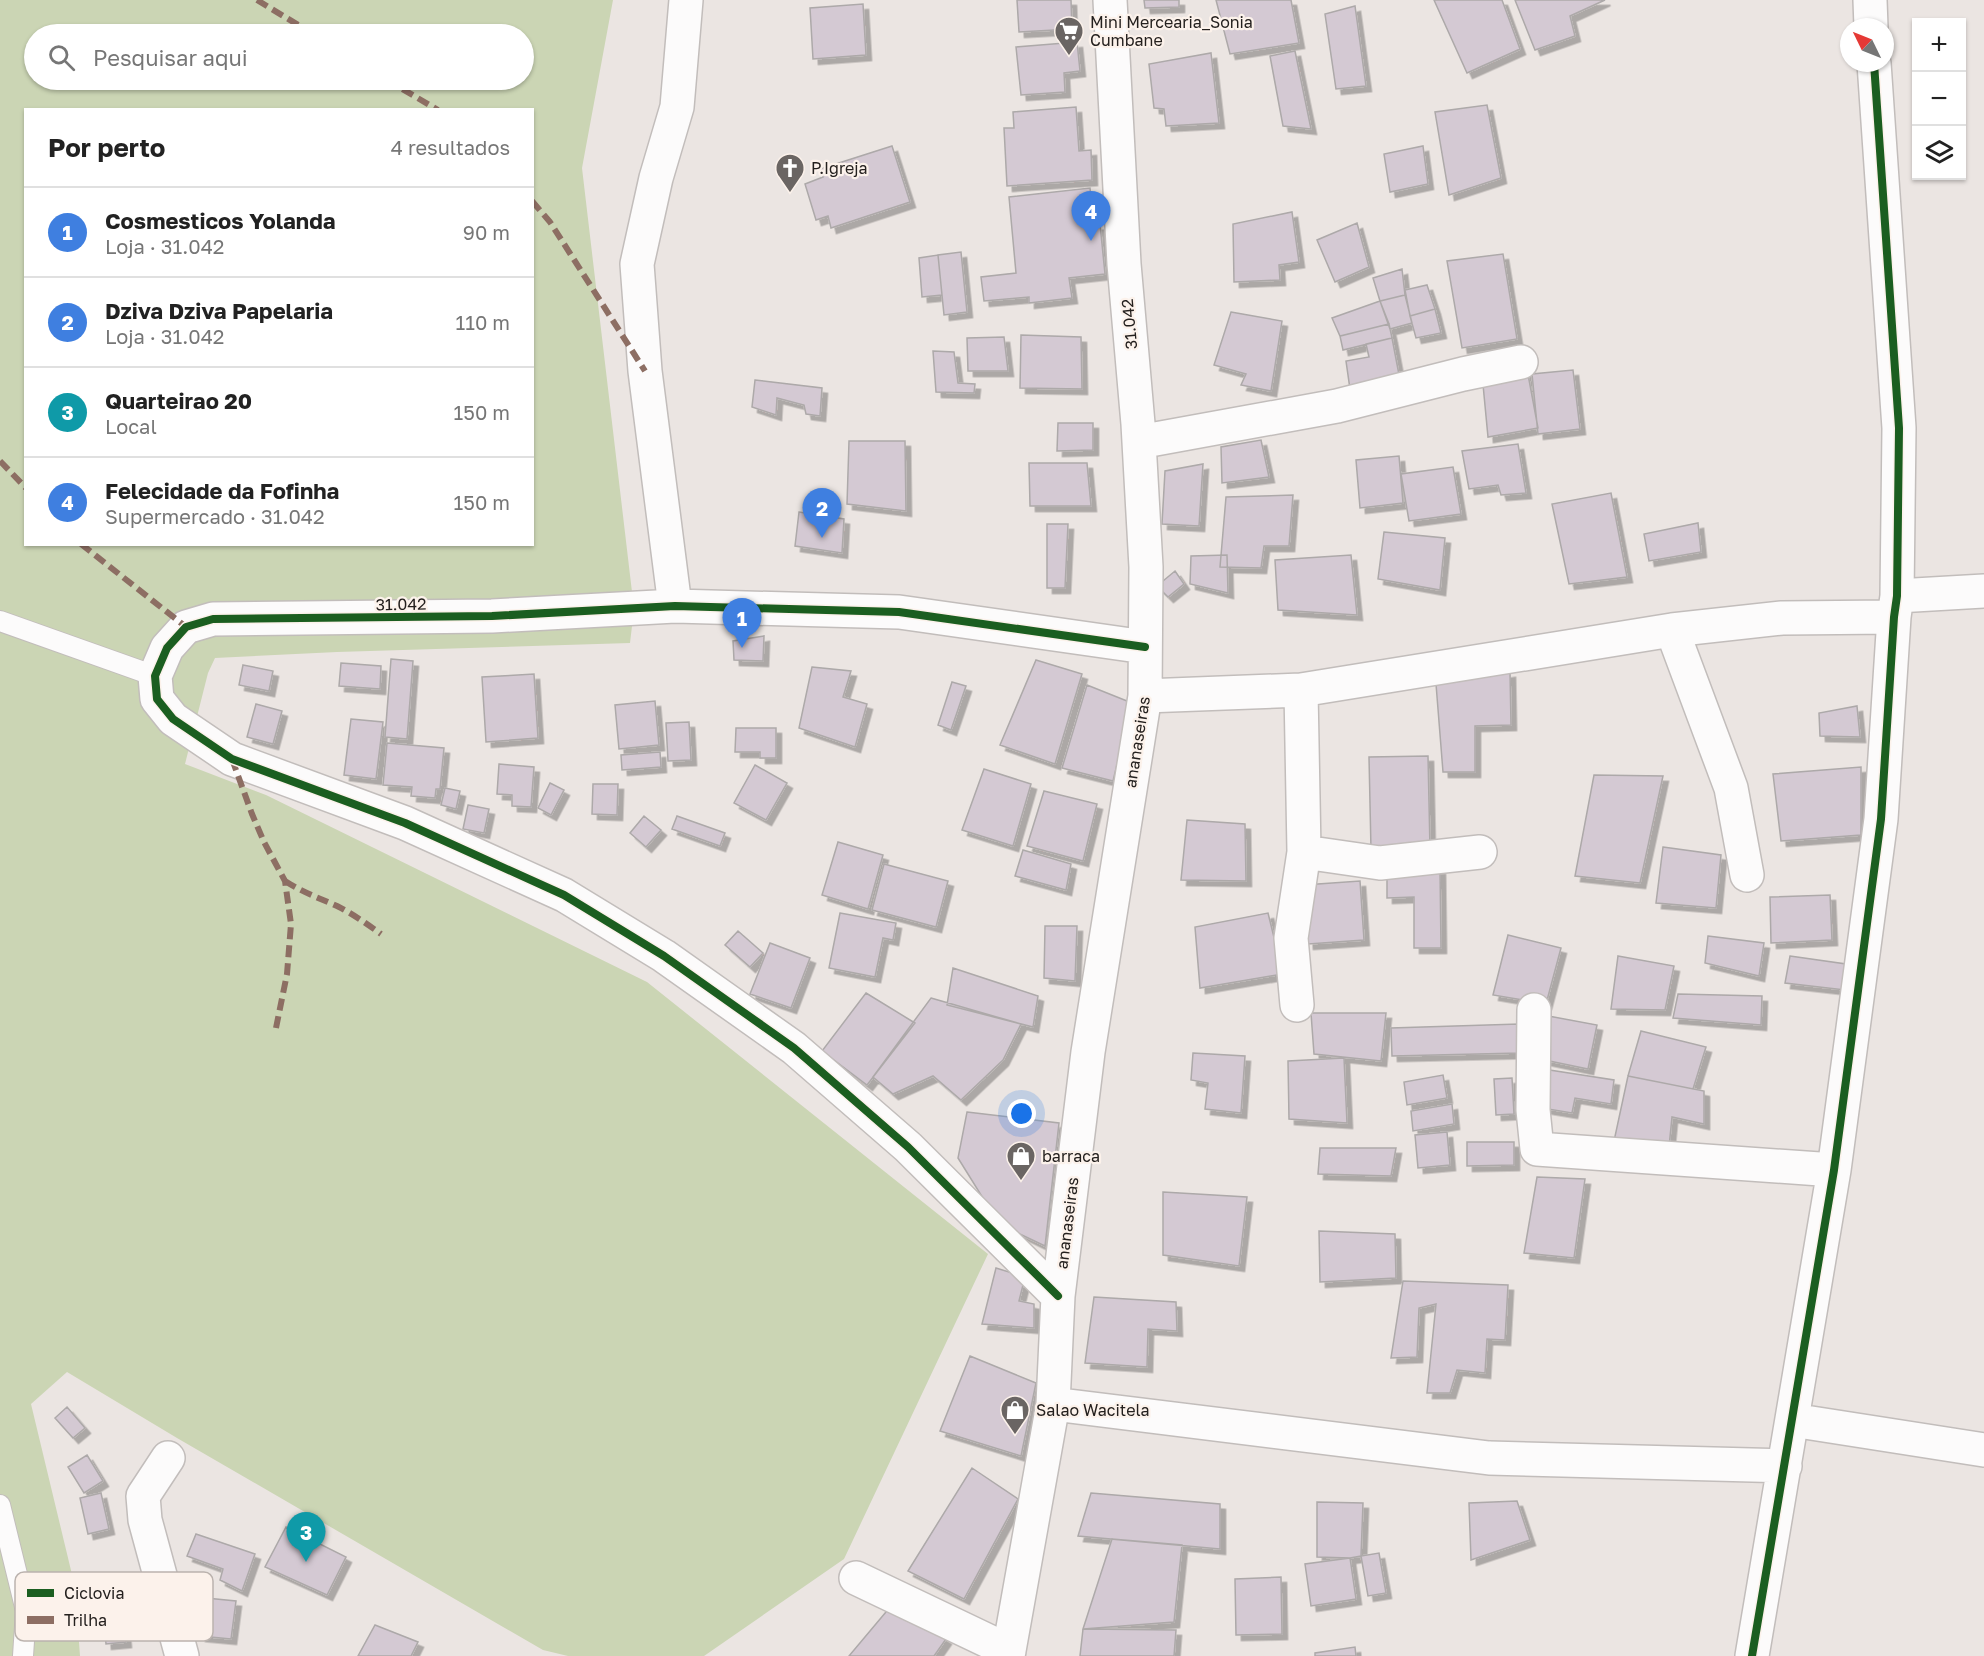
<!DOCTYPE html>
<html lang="pt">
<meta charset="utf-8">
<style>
:root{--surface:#fff;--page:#f2f2f2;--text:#222;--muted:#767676;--line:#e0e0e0;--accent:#db2777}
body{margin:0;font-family:"Golos Text",sans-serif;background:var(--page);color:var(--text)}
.controls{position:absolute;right:18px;top:18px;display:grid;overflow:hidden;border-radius:0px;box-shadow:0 2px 4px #0004}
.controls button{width:54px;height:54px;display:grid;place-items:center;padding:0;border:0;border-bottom:2px solid var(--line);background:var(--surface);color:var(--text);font:30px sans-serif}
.compass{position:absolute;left:1840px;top:18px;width:54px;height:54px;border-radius:50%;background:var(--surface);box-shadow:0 2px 4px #0004;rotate:313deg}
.you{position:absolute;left:1022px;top:1114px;width:21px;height:21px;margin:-15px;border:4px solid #fff;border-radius:50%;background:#1a73e8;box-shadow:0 0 0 9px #1a73e833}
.badge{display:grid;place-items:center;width:39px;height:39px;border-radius:50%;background:var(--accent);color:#fff;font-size:20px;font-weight:700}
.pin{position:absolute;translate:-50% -50px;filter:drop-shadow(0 2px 3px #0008)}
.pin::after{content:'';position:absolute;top:32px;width:21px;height:18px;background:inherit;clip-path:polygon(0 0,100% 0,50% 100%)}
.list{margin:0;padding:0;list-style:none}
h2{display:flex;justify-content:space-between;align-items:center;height:78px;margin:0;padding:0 24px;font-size:26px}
h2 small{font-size:20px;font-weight:400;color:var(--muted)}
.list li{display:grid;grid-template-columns:39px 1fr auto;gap:18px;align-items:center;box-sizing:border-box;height:90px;padding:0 24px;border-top:2px solid var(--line)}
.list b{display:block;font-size:22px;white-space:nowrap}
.list p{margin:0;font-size:20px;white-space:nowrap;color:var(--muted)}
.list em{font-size:20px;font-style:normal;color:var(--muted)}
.icon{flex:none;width:33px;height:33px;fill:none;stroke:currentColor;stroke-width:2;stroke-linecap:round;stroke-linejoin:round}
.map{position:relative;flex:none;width:1984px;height:1656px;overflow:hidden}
.search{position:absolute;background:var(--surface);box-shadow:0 2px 4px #0004;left:24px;top:24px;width:510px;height:66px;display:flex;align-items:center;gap:15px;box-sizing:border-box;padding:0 21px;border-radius:33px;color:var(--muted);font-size:22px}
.panel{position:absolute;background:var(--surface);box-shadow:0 2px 4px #0004;left:24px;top:108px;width:510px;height:438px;border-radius:0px}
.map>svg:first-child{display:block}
.green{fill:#cbd5b4;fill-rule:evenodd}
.building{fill:#d4c9d3;stroke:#ada9a9;stroke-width:1.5;filter:url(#shadow)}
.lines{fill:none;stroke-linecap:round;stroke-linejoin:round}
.service-casing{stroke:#c2bdbb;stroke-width:22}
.minor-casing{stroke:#c2bdbb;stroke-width:36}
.service{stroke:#fcfbfb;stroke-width:20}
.minor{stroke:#fcfbfb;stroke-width:33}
.quiet{stroke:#8d6e63;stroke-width:6;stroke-dasharray:12 6;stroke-linecap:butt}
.cycleway-casing{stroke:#fcf2eb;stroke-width:11}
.cycleway{stroke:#1b5e20;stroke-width:8}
.labels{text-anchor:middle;stroke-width:4.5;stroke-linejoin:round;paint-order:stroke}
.poi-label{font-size:16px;fill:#24201e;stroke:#fcf2eb;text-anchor:start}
.street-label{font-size:16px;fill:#24201e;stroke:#fcf2eb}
.key{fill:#fcf2eb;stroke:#bbb3ae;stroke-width:1.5}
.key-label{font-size:16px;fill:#24201e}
</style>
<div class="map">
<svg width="1984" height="1656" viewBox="0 0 1984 1656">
<defs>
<filter id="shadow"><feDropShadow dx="5.5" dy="5.5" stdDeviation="0" flood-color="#0004"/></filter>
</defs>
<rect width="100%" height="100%" fill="#ebe5e2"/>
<path class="green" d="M0,0H613L582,168L634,609L630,643L337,652L215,658L208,673L185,764L266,795L647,982L988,1254L844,1559L704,1656H568L543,1650L177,1438L67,1372L31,1404L75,1587L80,1656H0ZM34,34H524V80H34ZM26,110H532V544H26Z"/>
<path class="building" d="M1017,0H1071L1072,29L1019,32Z
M1144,0H1179V7L1145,8Z
M1216,0H1291L1299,43L1230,54Z
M1434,0H1502L1520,49L1467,73Z
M1515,0H1605L1570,16L1575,36L1535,50Z
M863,4L866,55L813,59L810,8Z
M1355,6L1366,86L1336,89L1325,14Z
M1077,42L1080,71L1064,73L1065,92L1021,95L1016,47Z
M1295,51L1311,129L1283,126L1270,56Z
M1211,53L1219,123L1166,126L1164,109L1154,108L1149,64Z
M1487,105L1501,178L1449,195L1435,112Z
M1076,107L1079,151L1091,150L1092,180L1007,186L1004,128H1014L1013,112Z
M892,146L910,202L831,228L828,216L816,220L805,184L823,177L820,169Z
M1423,146L1428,184L1390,192L1384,154Z
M1090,188L1094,225L1100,224L1105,274L1069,278L1072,298L1029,303V297L984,301L981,277L1016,273L1009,197Z
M1292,212L1299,262L1279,265L1280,280L1234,282L1233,224Z
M1357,223L1369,267L1335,282L1317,240Z
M961,252L967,312L944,315L938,255Z
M1503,254L1517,339L1462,348L1447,261Z
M938,255L942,295L922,297L919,258Z
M1402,269L1405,295L1380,301L1373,278Z
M1427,285L1435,309L1410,316L1405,290Z
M1405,295L1412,323L1390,329L1380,301Z
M1380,301L1389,324L1340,336L1332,318Z
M1435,309L1441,333L1416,338L1410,316Z
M1231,312L1282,321L1271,391L1241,385L1246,374L1214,365Z
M1389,324L1392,338L1343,350L1340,336Z
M1021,335L1081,337L1082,389L1020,388Z
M1004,337L1008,371H968L967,338Z
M1392,338L1400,380L1350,389L1346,361L1369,357L1366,344Z
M933,351L954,352L958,383L975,384L974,393L936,392Z
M1527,369L1538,428L1488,437L1482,374Z
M1573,370L1580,429L1538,434L1532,374Z
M755,380L822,388L820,416L806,414L804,405L777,398L776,415L752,407Z
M1058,423H1093V450L1057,451Z
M1261,440L1269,477L1222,483L1221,447Z
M849,441H905L906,511L847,504Z
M1518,444L1526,493L1501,495L1498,485L1469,489L1462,451Z
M1399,456L1403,503L1360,508L1356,460Z
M1029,463H1087L1091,506H1030Z
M1203,464L1199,526L1162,524L1165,471Z
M1453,467L1461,514L1409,521L1401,474Z
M1611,493L1627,577L1569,584L1552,504Z
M1293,495L1289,546H1264L1261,568L1220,567L1226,497Z
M799,512L844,519L842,553L795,546Z
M1698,523L1701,552L1649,561L1644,534Z
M1047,524H1068L1065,588H1047Z
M1384,532L1445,538L1440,590L1378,579Z
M1227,555L1228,593L1190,584L1191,556Z
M1351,555L1357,615L1278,610L1275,560Z
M1175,571L1184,584L1168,597L1157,586Z
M764,636L763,661L734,660L733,641Z
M391,659L413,661L407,739L385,737Z
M1036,660L1082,674L1055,764L1000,745Z
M341,663L381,666L380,689L339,686Z
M243,665L273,671L269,691L239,685Z
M812,667L851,671L843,697L867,704L855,747L799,728Z
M1510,672L1511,725L1475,726V772H1443L1436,684Z
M534,674L538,738L486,742L482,677Z
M952,682L966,686L951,730L938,725Z
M1087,685L1132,703L1113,781L1062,768Z
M655,701L659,745L619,749L615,705Z
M256,704L282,711L273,744L247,737Z
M1857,706L1860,737L1820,736L1819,713Z
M351,719L383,722L376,779L344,775Z
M689,722L691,760L668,761L666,723Z
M736,728H776V758H760V752H735Z
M387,743L444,748L440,789H436L435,798L411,796L412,787L383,785Z
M660,752L661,767L622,770L621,755Z
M1428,756L1430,849L1371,850L1369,757Z
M499,764L534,767L531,807L512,806V795L497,794Z
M755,765L787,783L766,820L734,803Z
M1861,767V835L1781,841L1773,774Z
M984,769L1031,784L1013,846L962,830Z
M1594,775L1663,776L1640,883L1575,876Z
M550,783L564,790L551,815L538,808Z
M593,784H618L617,815L592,814Z
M445,788L460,791L456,809L441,805Z
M1044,791L1097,804L1083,861L1027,846Z
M468,805L489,809L484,833L463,829Z
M644,816L661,830L646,847L630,833Z
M677,816L725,833L720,846L672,829Z
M1187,820L1245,824L1246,881L1181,880Z
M838,842L883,855L868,909L822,895Z
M1663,847L1721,855L1716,908L1656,903Z
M1023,850L1071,864L1066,890L1015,876Z
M884,864L948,881L936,927L872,910Z
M1440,869L1441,948H1414V897L1387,898V870Z
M1360,881L1364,940L1308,944L1304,885Z
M1830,895L1832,940L1771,943L1770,897Z
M840,913L896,923L893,940L883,938L875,977L829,968Z
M1268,913L1283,974L1200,988L1195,927Z
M1045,926H1077L1075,981L1044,978Z
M738,931L763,953L750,967L725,945Z
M1508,935L1561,948L1546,1004L1493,995Z
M1708,936L1764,943L1759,976L1705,963Z
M770,943L810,958L791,1008L750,994Z
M1618,956L1674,966L1665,1010L1611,1009Z
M1790,956L1846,964L1845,990L1785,983Z
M953,968L1038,996L1033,1027L947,1005Z
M866,993L915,1023L867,1085L822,1051Z
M1678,994L1762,996L1761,1025L1673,1018Z
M931,998L1021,1024L1003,1060L961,1100L933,1076L893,1094L873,1077Z
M1311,1013H1386L1381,1061L1314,1054Z
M1543,1015L1597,1025L1588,1069L1535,1058Z
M1519,1024L1520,1053L1392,1056L1391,1028Z
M1641,1031L1706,1047L1693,1089L1628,1076Z
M1193,1053L1245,1056L1241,1113L1205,1109L1208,1083L1191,1080Z
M1344,1058L1347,1123L1289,1119L1288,1061Z
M1543,1069L1614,1080L1611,1104L1575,1098L1572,1113L1536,1107Z
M1443,1075L1447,1098L1407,1105L1404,1082Z
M1628,1076L1704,1091V1124L1672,1117L1669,1147L1614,1141Z
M1512,1078L1514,1114L1496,1115L1494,1079Z
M1452,1104L1454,1124L1413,1131L1411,1111Z
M967,1112L1059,1123L1045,1246L999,1224L958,1158Z
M1447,1132L1450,1165L1418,1168L1415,1135Z
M1467,1142H1514V1165L1467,1166Z
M1320,1148H1396L1391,1176L1318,1174Z
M1537,1177L1585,1179L1574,1258L1524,1253Z
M1163,1192L1247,1197L1239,1266L1163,1255Z
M1319,1231L1395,1234L1396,1278L1320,1282Z
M996,1268L1025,1277L1019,1301L1034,1304V1328L982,1324Z
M1403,1281L1508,1285L1505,1340L1487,1339L1485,1373L1457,1370L1450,1393H1427L1436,1304L1419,1308L1417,1357L1391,1358Z
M1094,1297L1176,1302L1177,1331L1148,1329L1147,1367L1085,1363Z
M970,1356L1036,1383L1021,1456L940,1431Z
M67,1407L85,1428L73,1438L55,1418Z
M87,1455L103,1481L84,1493L68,1467Z
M972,1468L1018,1499L964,1599L908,1571Z
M101,1493L109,1529L88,1534L80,1498Z
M1091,1493L1220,1504V1549L1078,1536Z
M1517,1501L1530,1540L1471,1560L1469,1503Z
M1317,1502L1363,1503L1361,1556L1350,1558L1317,1557Z
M286,1527L346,1557L327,1595L265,1567Z
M196,1534L255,1554L242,1591L220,1580L223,1569L187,1556Z
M1112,1539L1182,1545L1174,1622L1083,1629Z
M1379,1553L1386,1593L1368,1596L1361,1556Z
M1350,1558L1356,1599L1311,1606L1305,1564Z
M1281,1577L1282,1634L1236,1635L1235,1579Z
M120,1595L122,1608L137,1606L138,1621L124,1622L126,1642L106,1644L102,1597Z
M206,1598L236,1601L231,1639L200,1636Z
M891,1606L946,1639L934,1656H849Z
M375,1625L418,1642L411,1656H358Z
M1083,1629L1176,1630L1174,1656H1080Z
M1355,1647L1356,1656H1315V1653Z"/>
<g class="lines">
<g class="service-casing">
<path id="service" d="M0,621L155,676
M0,1505L26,1611L23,1656"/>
</g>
<g class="minor-casing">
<path id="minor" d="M1870,0L1871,27
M1139,442L1337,406L1463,374L1521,362
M1897,596L1984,591
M675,606L645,371L637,264L656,178L677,107L686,0
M1672,630L1731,788L1747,875
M1301,690L1304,852L1380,863L1480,852
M1145,696L1301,690L1672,630L1782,618L1894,617
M1297,1005L1291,938L1304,852
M1534,1010L1533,1110L1537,1149L1834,1170
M1058,1296L908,1147L794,1048L664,956L564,895L405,823L232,759L173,719L157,699L155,676L167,648L186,627L213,619L492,616L675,606L899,612L1145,647
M1053,1404L1489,1458L1785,1466
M1792,1420L1984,1450
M168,1458L143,1496L145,1520L182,1656
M856,1578L1009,1651
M1008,1656L1053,1404L1058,1296L1088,1052L1145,696L1146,567L1138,424L1124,264L1110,0
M1752,1656L1834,1170L1881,819L1894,617L1897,596L1899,428L1874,63"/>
</g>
<use href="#service" class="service"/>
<use href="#minor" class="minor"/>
<path class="quiet" d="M257,0L313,34
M387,80L438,110
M532,201L550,222L645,371
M0,461L26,488
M81,544L186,627
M232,759L252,814L264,842L285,881L291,924L287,974L276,1028
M285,881C302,892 319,898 337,906C353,914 367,924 381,934"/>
<g class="cycleway-casing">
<path id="cycleway" d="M1058,1296L908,1147L794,1048L664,956L564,895L405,823L232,759L173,719L157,699L155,676L167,648L186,627L213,619L492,616L675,606L899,612L1145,647
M1752,1656L1834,1170L1881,819L1894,617L1897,596L1899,428L1874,63"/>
</g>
<use href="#cycleway" class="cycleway"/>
</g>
<defs>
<g id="supermarket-pin" transform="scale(1.5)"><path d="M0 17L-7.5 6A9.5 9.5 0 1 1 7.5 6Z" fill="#6a6563" stroke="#fcf2eb"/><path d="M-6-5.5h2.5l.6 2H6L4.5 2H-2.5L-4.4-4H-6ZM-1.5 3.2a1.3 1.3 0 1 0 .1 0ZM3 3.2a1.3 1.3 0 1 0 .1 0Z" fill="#fff"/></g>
<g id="church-pin" transform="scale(1.5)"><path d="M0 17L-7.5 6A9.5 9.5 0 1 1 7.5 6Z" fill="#6a6563" stroke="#fcf2eb"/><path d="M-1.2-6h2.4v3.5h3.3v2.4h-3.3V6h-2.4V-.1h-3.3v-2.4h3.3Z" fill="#fff"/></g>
<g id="shop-pin" transform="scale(1.5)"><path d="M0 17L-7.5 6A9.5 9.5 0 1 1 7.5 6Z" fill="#6a6563" stroke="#fcf2eb"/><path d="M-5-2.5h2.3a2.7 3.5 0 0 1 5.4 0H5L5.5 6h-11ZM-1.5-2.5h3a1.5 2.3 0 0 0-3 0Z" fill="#fff"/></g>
</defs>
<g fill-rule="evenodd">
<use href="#supermarket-pin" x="1069" y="31"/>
<use href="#church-pin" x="790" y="168"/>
<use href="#shop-pin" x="1021" y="1156"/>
<use href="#shop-pin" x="1015" y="1410"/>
</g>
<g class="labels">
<g class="poi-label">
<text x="1090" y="28">Mini Mercearia_Sonia<tspan x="1090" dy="18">Cumbane</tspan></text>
<text x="811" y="174">P.Igreja</text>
<text x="1042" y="1162">barraca</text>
<text x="1036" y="1416">Salao Wacitela</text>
</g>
<g class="street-label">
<text transform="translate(1129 324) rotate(-95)" y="6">31.042</text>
<text transform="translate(401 604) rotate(-1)" y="6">31.042</text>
<text transform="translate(1137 742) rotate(-81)" y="6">ananaseiras</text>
<text transform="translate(1067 1223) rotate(-83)" y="6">ananaseiras</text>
</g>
</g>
<rect x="15" y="1572" width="198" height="69" rx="9" class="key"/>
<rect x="27" y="1589" width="27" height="8" fill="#1b5e20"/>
<rect x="27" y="1616" width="27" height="8" fill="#8d6e63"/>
<g class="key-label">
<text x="64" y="1599">Ciclovia</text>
<text x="64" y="1626">Trilha</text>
</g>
</svg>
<div class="controls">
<button>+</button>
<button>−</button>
<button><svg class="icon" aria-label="layers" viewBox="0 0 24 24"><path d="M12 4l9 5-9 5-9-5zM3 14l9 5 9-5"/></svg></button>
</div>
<svg class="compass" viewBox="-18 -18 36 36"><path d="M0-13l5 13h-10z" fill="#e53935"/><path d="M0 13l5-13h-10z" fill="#767676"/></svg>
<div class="you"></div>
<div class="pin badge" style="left:742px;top:648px;background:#3f7fe0">1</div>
<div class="pin badge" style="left:822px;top:538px;background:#3f7fe0">2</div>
<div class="pin badge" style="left:306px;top:1562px;background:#0f9aa8">3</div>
<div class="pin badge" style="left:1091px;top:241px;background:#3f7fe0">4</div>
<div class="search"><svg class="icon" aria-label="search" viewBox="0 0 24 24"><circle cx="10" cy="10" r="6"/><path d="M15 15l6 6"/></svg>Pesquisar aqui</div>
<section class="panel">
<h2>Por perto<small>4 resultados</small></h2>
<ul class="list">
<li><span class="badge" style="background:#3f7fe0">1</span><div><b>Cosmesticos Yolanda</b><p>Loja · 31.042</p></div><em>90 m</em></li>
<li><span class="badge" style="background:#3f7fe0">2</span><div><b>Dziva Dziva Papelaria</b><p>Loja · 31.042</p></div><em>110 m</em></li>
<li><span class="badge" style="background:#0f9aa8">3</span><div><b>Quarteirao 20</b><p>Local</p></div><em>150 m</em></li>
<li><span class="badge" style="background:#3f7fe0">4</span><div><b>Felecidade da Fofinha</b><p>Supermercado · 31.042</p></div><em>150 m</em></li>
</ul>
</section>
</div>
